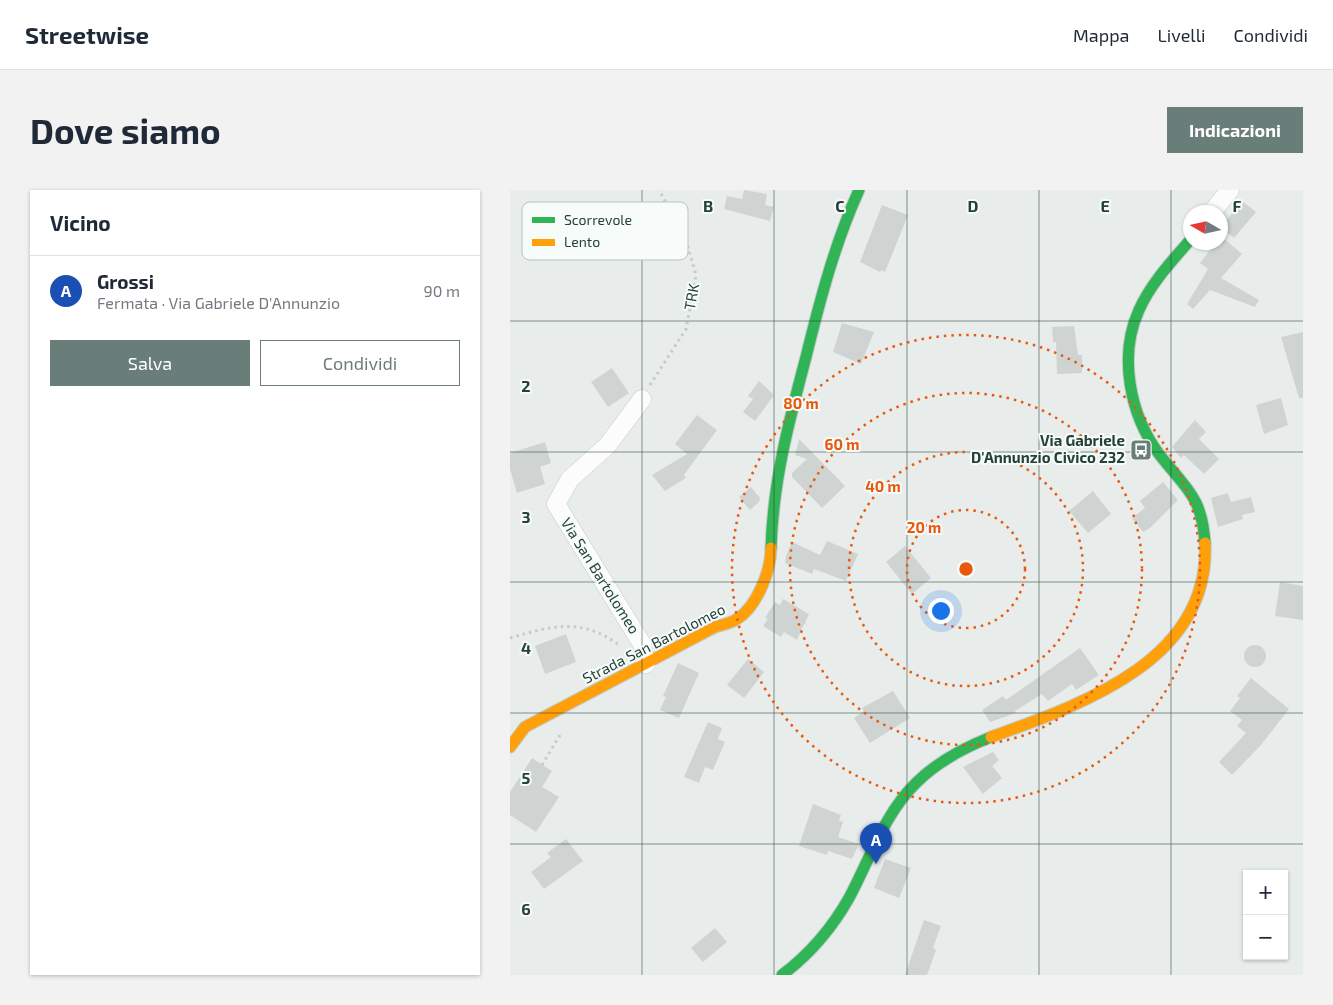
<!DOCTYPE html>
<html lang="it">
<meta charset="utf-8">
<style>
:root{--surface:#fff;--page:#f2f2f3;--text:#1f2937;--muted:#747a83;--line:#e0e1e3;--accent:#697e78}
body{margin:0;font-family:"Exo 2",sans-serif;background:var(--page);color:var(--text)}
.controls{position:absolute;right:15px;bottom:15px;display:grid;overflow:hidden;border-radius:0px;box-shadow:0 1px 4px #0004}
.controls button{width:45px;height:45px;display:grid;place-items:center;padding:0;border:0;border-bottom:1px solid var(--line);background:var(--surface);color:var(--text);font:25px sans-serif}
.compass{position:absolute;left:673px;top:15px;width:45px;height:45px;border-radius:50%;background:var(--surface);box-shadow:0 1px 4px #0004;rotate:279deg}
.you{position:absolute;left:430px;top:420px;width:18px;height:18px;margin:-12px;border:4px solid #fff;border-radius:50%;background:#1a73e8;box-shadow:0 0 0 8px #1a73e833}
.badge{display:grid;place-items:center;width:32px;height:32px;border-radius:50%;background:var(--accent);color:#fff;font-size:16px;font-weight:700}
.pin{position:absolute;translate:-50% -41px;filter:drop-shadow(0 1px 2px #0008)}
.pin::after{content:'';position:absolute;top:26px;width:18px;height:15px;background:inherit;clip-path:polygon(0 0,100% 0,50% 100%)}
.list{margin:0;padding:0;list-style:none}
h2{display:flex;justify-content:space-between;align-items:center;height:65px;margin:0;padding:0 20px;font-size:21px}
h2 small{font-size:16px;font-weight:400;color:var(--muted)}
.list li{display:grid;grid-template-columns:32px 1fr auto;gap:15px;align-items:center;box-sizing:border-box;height:70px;padding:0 20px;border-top:1px solid var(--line)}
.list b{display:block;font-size:19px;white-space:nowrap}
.list p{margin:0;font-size:16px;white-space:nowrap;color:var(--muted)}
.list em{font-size:16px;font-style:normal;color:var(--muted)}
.actions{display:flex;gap:10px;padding:15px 20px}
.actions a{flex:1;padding:11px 0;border:1px solid var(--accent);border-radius:0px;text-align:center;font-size:18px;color:var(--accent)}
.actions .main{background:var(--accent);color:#fff}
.map{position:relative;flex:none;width:793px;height:785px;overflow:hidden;border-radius:0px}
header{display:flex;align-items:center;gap:30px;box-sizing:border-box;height:70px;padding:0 25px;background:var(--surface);border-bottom:1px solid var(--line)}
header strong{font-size:24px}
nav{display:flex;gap:28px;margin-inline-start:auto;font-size:18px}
.intro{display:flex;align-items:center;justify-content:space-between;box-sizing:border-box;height:120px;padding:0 30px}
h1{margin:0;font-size:35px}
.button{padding:12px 22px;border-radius:0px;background:var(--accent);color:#fff;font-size:18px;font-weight:700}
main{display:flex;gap:30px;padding:0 30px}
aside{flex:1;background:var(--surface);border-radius:0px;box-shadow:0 1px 4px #0004}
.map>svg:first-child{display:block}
.building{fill:#cfd4d2}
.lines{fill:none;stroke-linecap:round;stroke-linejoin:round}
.street-casing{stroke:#c5cac8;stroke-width:19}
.fast-casing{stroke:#c3cbc8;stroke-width:13}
.slow-casing{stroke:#c3cbc8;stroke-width:13}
.path{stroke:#c3ccca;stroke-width:3;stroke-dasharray:2.5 4;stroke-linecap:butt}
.street{stroke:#fcfcfc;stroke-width:18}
.fast{stroke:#30b455;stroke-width:11}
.slow{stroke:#ff9f0a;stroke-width:11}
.grid{fill:none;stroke:#24423a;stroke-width:1;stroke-opacity:0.55}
.ring{fill:none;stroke:#e8590c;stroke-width:2.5;stroke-dasharray:2.5 5}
.labels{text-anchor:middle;stroke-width:4;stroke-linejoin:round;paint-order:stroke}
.street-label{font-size:15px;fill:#24423a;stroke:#f7fbf9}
.poi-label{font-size:15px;font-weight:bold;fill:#24423a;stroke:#f7fbf9;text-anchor:end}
.key{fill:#f7fbf9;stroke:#b8c4c0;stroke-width:1}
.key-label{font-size:14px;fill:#24423a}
.grid-label{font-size:16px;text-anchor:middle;font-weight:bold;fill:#24423a;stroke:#f7fbf9;stroke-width:4;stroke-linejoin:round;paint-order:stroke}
.centre{fill:#e8590c;stroke:#f7fbf9;stroke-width:2.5}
.ring-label{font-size:15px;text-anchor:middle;font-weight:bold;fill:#e8590c;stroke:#f7fbf9;stroke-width:4;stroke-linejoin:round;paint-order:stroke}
</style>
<header>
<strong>Streetwise</strong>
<nav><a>Mappa</a><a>Livelli</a><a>Condividi</a></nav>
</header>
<div class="intro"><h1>Dove siamo</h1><a class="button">Indicazioni</a></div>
<main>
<aside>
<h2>Vicino<small></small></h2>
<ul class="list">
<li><span class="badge" style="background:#1a4fb4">A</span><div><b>Grossi</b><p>Fermata · Via Gabriele D'Annunzio</p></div><em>90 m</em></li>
</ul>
<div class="actions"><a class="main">Salva</a><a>Condividi</a></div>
</aside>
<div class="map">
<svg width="793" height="785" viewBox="0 0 793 785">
<rect width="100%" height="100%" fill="#e8edeb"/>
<path class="building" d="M234,0L257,4L255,15L264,17L260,31L214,19L217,6L232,9Z
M732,11L746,22L724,48L711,37Z
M372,15L398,25L375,82L371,80L370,82L350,72Z
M711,46L732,64L711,88L749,110L745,117L700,100L683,119L677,114L698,79L690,73L706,52H710Z
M332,133L364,142L351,174L323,162Z
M564,136L568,165H572V183L547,184L546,152H543L542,137Z
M793,142V208H789L771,147Z
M102,178L119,203L98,217L81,192Z
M249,191L264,205L245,231L233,222L243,209L238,206Z
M771,208L778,235L754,244L746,215Z
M187,225L207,240L174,285L176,288L155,301L142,285L177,264L165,254Z
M685,230L696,242L689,249L709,269L694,284L674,265L671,268L662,257Z
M289,249L335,296L312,318L282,287V283L297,269L285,265Z
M35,252L41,273L30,277L35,294L7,303L0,279V263Z
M653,292L668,310L640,338L633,342L622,328L635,318L630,311Z
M241,297L250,308L249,312L240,320L229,307Z
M583,301L601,324L578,343L559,321Z
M718,303L721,312L741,307L745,322L732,325L733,329L708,337L701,308Z
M317,351L348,364L336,391L304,379L302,384L275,373L276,366L282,352L310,365Z
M395,356L421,388L402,404L376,372Z
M770,392L793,396V430L765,426Z
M273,409L299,424L295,433L298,435L294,434L287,450L274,442L271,447L253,436L258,429L255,428L265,412L270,415Z
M56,444L66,472L35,484L25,456Z
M734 466a11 11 0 1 1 22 0a11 11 0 1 1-22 0Z
M570,458L589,485L566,500L562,494L538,511L532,504L505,521L506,523L480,532L472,520L493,506L496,510Z
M238,469L254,482L234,508L217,495Z
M168,473L189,483L169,528L150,520L156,507L153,506Z
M741,488L779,519L751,555L722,585L709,572L736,543L727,536L732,530L720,521L730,508L727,506Z
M383,501L400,528L360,553L344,528L354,521L352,518Z
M198,532L212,538L208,549L215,552L203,580L195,577L189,593L174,587Z
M483,562L489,570L482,576L492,588L473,604L453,577Z
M22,568L42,581L32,597L49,607L26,642L0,625V602Z
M303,614L331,625L329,630L333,632L328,647L349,654L342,669L318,661L317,665L289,656Z
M56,649L73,671L34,699L21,682L41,667L37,663Z
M375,669L401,678L389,708L364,698Z
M414,730L431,736L423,758L426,760L417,785H395Z
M205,738L217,752L193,772L181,758Z"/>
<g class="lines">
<g class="street-casing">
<path id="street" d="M702,22L720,0
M132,209L97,256L60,289L46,314L132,454L136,474"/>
</g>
<g class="fast-casing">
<path id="fast" d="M681,49C662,71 641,93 629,120C608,166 620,225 649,264C676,299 692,306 695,353
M261,358C263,291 279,231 296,167C310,110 325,53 349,0
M272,785C300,764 322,738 339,708C360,669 374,624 406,593C427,572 453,558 481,547"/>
</g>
<g class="slow-casing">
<path id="slow" d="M481,547C570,515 701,471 695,353
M0,557L15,537L205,437C212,435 221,433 227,429C247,417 261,380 261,358"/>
</g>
<path class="path" d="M140,195L176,139L186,85L175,47L149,0
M0,448C42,436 71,427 109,455
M32,575L50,545"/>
<use href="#street" class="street"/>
<use href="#fast" class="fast"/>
<use href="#slow" class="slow"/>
</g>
<path class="grid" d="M132,0V785M264,0V785M397,0V785M529,0V785M661,0V785M0,131H793M0,262H793M0,392H793M0,523H793M0,654H793"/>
<g class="ring">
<circle cx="456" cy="379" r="59"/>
<circle cx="456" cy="379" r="117"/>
<circle cx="456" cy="379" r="176"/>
<circle cx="456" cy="379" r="234"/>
</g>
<defs>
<g id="bus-square" transform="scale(1.125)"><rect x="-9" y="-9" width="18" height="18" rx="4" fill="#697e78" stroke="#f7fbf9"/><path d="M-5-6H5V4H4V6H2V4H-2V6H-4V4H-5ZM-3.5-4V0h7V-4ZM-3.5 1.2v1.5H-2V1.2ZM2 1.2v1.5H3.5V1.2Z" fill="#fff"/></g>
</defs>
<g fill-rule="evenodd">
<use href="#bus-square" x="631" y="260"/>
</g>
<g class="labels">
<g class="street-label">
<text transform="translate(182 107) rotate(-80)" y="5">TRK</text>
<text transform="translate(90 386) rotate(58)" y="5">Via San Bartolomeo</text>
<text transform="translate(144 454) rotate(-27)" y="5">Strada San Bartolomeo</text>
</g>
<g class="poi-label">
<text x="615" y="256">Via Gabriele<tspan x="615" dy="17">D'Annunzio Civico 232</tspan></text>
</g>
</g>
<rect x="12" y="12" width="166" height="58" rx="8" class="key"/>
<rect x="22" y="27" width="23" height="6" fill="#30b455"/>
<rect x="22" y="49" width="23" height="7" fill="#ff9f0a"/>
<g class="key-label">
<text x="54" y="35">Scorrevole</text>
<text x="54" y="57">Lento</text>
</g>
<g class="grid-label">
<text x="198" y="22">B</text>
<text x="330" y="22">C</text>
<text x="463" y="22">D</text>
<text x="595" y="22">E</text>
<text x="727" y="22">F</text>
<text x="16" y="202">2</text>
<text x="16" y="333">3</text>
<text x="16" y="464">4</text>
<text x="16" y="594">5</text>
<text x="16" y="725">6</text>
</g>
<circle cx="456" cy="379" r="8" class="centre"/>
<g class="ring-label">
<text x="291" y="219">80 m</text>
<text x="332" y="260">60 m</text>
<text x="373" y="302">40 m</text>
<text x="414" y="343">20 m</text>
</g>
</svg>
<div class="controls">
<button>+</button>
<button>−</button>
</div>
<svg class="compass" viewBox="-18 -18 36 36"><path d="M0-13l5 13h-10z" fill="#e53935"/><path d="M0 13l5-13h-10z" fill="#747a83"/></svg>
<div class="you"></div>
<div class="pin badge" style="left:366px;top:674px;background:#1a4fb4">A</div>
</div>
</main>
